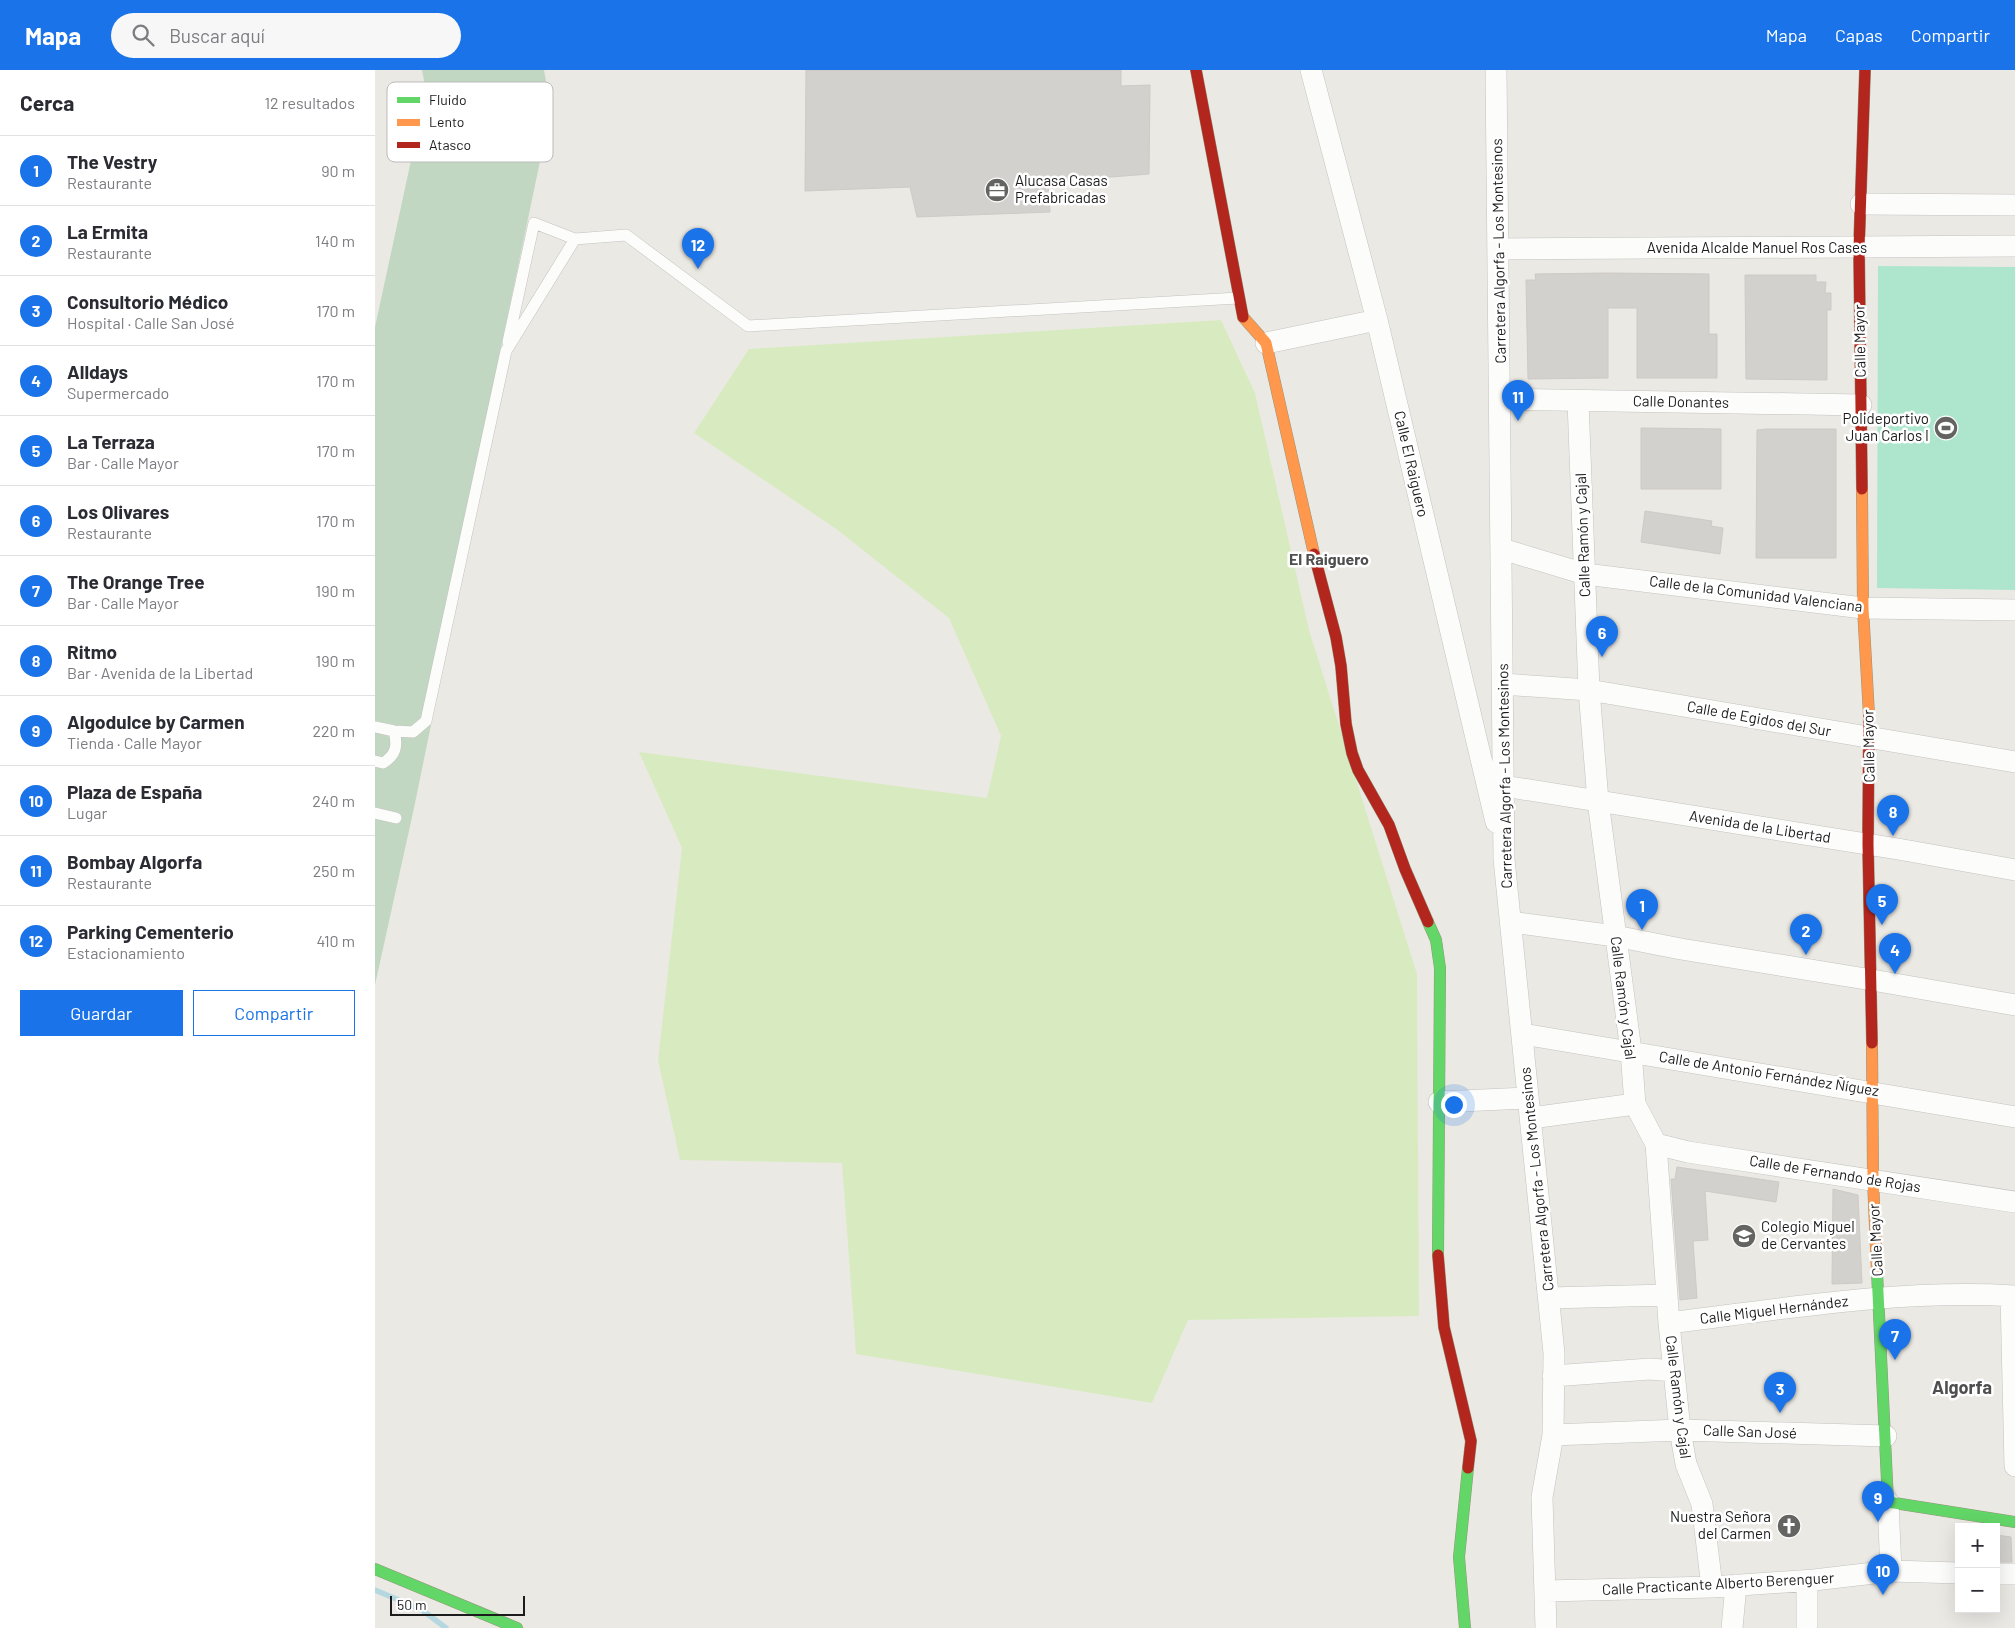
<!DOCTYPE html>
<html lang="es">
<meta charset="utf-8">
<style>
:root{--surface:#fff;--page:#f7f7f7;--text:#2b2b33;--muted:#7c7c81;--line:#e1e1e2;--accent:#1a73e8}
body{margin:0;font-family:Barlow,sans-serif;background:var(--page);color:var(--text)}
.controls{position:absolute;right:15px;bottom:15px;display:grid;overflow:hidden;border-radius:0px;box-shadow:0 5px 20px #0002}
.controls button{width:45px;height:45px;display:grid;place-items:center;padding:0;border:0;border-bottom:1px solid var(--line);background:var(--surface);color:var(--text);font:25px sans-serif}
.scale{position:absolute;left:15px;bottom:12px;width:135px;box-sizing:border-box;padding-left:5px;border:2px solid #1c1c1c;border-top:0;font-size:14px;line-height:18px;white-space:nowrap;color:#1c1c1c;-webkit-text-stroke:4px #fff;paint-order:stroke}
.you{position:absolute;left:1078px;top:1034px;width:18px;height:18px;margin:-12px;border:4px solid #fff;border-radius:50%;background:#1a73e8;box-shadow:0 0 0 8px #1a73e833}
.badge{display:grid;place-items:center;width:32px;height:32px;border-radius:50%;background:var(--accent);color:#fff;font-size:16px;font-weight:700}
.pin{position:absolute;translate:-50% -41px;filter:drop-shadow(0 1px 2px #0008)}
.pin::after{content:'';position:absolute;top:26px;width:18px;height:15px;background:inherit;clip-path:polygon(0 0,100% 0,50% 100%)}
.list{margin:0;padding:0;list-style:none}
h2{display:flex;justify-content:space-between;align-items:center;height:65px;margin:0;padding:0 20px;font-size:21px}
h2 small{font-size:16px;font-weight:400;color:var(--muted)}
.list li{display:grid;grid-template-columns:32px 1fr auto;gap:15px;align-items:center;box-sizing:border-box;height:70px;padding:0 20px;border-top:1px solid var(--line)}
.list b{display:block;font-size:19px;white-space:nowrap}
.list p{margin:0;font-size:16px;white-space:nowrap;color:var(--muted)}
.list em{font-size:16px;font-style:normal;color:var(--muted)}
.actions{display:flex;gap:10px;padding:15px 20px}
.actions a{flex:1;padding:11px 0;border:1px solid var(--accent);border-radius:0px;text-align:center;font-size:18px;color:var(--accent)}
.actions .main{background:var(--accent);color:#fff}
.icon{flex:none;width:28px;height:28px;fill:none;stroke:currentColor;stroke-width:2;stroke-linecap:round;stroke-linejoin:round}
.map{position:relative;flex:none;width:1640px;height:1558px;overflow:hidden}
header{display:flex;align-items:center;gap:30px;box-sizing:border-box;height:70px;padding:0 25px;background:var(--accent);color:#fff}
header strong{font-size:24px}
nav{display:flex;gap:28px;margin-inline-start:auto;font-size:18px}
.search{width:350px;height:45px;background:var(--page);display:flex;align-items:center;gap:12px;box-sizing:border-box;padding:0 18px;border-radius:28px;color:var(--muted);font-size:19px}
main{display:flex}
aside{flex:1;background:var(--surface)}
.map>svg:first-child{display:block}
.grass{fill:#d8ebc0}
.cemetery{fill:#c2d7c2}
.pitch{fill:#ade6cd}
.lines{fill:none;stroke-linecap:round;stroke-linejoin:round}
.stream{stroke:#b5d8e0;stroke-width:5.5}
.building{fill:#d3d1cd;stroke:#cecac6}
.lane-casing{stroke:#c3c2c0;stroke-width:12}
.street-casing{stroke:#c3c2c0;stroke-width:22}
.fast-casing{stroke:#94957c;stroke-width:12}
.slow-casing{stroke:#94957c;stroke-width:12}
.jam-casing{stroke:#94957c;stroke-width:12}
.lane{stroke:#fcfcfb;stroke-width:11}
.street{stroke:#fcfcfb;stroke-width:21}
.fast{stroke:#63d668;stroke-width:11}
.slow{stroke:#ff974d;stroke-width:11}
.jam{stroke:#b3261e;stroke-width:11}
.labels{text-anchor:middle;stroke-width:5;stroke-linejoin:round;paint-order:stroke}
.poi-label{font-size:15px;fill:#1c1c1c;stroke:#fff;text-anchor:start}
.street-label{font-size:15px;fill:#1c1c1c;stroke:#fff}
.neighbourhood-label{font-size:16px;font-weight:bold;fill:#4f4f4f;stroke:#fff}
.quarter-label{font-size:18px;font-weight:bold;fill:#4f4f4f;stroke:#fff}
.key{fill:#fff;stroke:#bbb;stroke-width:1}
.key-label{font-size:14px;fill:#1c1c1c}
</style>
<header>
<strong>Mapa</strong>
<div class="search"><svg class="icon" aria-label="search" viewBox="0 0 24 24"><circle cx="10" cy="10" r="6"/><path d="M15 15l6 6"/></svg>Buscar aquí</div>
<nav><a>Mapa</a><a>Capas</a><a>Compartir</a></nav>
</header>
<main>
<aside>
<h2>Cerca<small>12 resultados</small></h2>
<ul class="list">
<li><span class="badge">1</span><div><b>The Vestry</b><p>Restaurante</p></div><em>90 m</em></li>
<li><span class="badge">2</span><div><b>La Ermita</b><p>Restaurante</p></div><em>140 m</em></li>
<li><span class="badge">3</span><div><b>Consultorio Médico</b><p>Hospital · Calle San José</p></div><em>170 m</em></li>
<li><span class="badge">4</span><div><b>Alldays</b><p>Supermercado</p></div><em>170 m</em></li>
<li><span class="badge">5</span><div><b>La Terraza</b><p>Bar · Calle Mayor</p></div><em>170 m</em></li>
<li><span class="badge">6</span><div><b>Los Olivares</b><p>Restaurante</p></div><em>170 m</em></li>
<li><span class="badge">7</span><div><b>The Orange Tree</b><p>Bar · Calle Mayor</p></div><em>190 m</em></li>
<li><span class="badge">8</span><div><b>Ritmo</b><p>Bar · Avenida de la Libertad</p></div><em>190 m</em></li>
<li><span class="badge">9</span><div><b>Algodulce by Carmen</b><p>Tienda · Calle Mayor</p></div><em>220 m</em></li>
<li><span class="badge">10</span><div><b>Plaza de España</b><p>Lugar</p></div><em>240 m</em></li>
<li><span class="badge">11</span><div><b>Bombay Algorfa</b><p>Restaurante</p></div><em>250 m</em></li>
<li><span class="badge">12</span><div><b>Parking Cementerio</b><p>Estacionamiento</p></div><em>410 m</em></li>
</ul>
<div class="actions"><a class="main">Guardar</a><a>Compartir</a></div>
</aside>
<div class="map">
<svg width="1640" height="1558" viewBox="0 0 1640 1558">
<rect width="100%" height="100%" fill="#ebe9e4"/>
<path class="grass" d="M846,250L880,323L934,560L1042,904L1044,1246L813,1250L777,1333L481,1284L467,1093L305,1090L283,990L307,778L264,682L612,728L626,666L574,548L460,458L319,363L374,279Z"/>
<path class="cemetery" d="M47,0H169L176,39L49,645L56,655L39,738L0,915V257L51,21Z"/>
<path class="pitch" d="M1503,196L1640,197V520L1502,518Z"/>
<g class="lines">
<path class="stream" d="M0,1520L47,1540L71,1558"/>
</g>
<path class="building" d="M431,0H746V16L775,15L774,104L673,112L675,142L542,147L535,117L430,121Z
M1231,203L1334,204V264H1342V308H1262V238H1233V308L1153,309L1151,210H1161L1160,204Z
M1370,205H1441V212H1451L1450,223H1456V240H1452V310L1371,309Z
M1266,358L1346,359V419H1266Z
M1391,359H1461V488H1381L1382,360Z
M1270,441L1337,451L1336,456L1348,458L1345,484L1266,472Z
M1302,1097L1404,1112L1401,1132L1330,1121L1333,1170L1318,1171L1322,1228L1305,1230L1296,1109H1300Z
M1458,1119L1483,1125L1487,1213L1457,1214Z
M1621,1465L1636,1467L1637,1492H1621Z"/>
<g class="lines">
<g class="lane-casing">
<path id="lane" d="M133,272L159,153L200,169
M0,657L19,661L38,662L51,651L131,281L200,169L251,165L373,256L863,228
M0,691L8,693C21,685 23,676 19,661
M0,743L21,748"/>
</g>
<g class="street-casing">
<path id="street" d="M936,0L1002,250L1121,752
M1121,0L1129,789L1179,1283L1178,1365L1167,1427L1171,1558
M1486,134L1640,135
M1124,179L1640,176
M891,273L1002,250
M1126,329L1486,335
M1203,331L1214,620L1223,731L1256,981L1260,1034L1281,1074L1294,1253L1305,1360L1311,1394L1327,1434L1337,1517
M1127,479L1210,504L1488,538L1640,540
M1128,614L1214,620L1640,692
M1129,716L1523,779L1640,800
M1136,852L1240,866L1306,879L1497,910L1640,935
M1148,964L1640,1047
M1064,1032L1153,1028
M1156,1048L1260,1034
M1281,1074L1313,1082L1640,1132
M1636,1226L1640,1396
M1174,1228L1292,1225
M1294,1253C1408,1239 1524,1219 1640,1226
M1178,1306L1275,1299L1299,1301
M1178,1365L1305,1360L1511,1366
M1513,1432L1516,1501
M1621,1504H1640
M1171,1521L1337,1517L1439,1510L1516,1501L1584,1503
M1357,1558L1361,1515
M1432,1558V1511"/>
</g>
<g class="fast-casing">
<path id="fast" d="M1053,852L1061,870L1065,898L1063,1185
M1502,1202L1513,1432L1640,1452
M0,1499L142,1558
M1090,1558L1084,1487L1093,1398"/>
</g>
<g class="slow-casing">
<path id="slow" d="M868,247L891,273L939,484
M1487,419L1488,538L1494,645
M1497,973L1498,1110L1502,1202"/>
</g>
<g class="jam-casing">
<path id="jam" d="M821,0L868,247
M1487,419L1484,178L1490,0
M939,484L961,567L966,596L971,654L977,683L983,700L1014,755L1030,799L1053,852
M1494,645L1493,774L1497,973
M1063,1185L1069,1257L1096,1371L1093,1398"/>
</g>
<use href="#lane" class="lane"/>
<use href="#street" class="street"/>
<use href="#fast" class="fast"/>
<use href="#slow" class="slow"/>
<use href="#jam" class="jam"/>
</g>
<defs>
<g id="office-disc" transform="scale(1.25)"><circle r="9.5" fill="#646462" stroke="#fff"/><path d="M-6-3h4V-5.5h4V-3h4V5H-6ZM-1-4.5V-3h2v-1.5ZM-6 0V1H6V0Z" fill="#fff"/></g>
<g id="stadium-disc" transform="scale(1.25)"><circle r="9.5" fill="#646462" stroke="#fff"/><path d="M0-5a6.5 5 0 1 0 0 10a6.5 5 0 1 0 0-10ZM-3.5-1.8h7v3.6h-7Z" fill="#fff"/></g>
<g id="school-disc" transform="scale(1.25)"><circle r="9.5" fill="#646462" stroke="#fff"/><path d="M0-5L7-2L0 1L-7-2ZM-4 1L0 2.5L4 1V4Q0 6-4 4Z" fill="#fff"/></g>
<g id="church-disc" transform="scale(1.25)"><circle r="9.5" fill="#646462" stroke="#fff"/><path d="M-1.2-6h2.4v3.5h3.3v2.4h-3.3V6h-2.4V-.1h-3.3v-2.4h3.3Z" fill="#fff"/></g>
</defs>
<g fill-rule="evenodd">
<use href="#office-disc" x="622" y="120"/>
<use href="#stadium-disc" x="1571" y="358"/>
<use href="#school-disc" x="1369" y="1166"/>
<use href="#church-disc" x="1414" y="1456"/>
</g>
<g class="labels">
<g class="poi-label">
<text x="640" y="116">Alucasa Casas<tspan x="640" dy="17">Prefabricadas</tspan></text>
<text x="1554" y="354" text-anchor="end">Polideportivo<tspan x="1554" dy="17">Juan Carlos I</tspan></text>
<text x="1386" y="1162">Colegio Miguel<tspan x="1386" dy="17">de Cervantes</tspan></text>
<text x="1396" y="1452" text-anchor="end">Nuestra Señora<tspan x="1396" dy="17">del Carmen</tspan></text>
</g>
<g class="street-label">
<text x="1382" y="183">Avenida Alcalde Manuel Ros Cases</text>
<text transform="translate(1124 181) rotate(-91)" y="5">Carretera Algorfa - Los Montesinos</text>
<text transform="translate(1485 271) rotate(-91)" y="5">Calle Mayor</text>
<text transform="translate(1306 332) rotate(1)" y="5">Calle Donantes</text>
<text transform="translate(1036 394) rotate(77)" y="5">Calle El Raiguero</text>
<text transform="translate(1208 465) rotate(-92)" y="5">Calle Ramón y Cajal</text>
<text transform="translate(1381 524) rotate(7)" y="5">Calle de la Comunidad Valenciana</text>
<text transform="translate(1384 649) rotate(10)" y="5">Calle de Egidos del Sur</text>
<text transform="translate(1494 676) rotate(-91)" y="5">Calle Mayor</text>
<text transform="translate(1130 706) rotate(-91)" y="5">Carretera Algorfa - Los Montesinos</text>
<text transform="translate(1385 757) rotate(9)" y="5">Avenida de la Libertad</text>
<text transform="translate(1248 928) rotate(83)" y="5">Calle Ramón y Cajal</text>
<text transform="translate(1394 1004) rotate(9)" y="5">Calle de Antonio Fernández Ñíguez</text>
<text transform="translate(1460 1104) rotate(9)" y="5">Calle de Fernando de Rojas</text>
<text transform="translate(1162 1109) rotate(-96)" y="5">Carretera Algorfa - Los Montesinos</text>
<text transform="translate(1501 1170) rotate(-93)" y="5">Calle Mayor</text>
<text transform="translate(1399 1240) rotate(-7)" y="5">Calle Miguel Hernández</text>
<text transform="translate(1303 1327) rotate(83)" y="5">Calle Ramón y Cajal</text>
<text transform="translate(1375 1362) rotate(2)" y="5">Calle San José</text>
<text transform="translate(1343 1514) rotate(-3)" y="5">Calle Practicante Alberto Berenguer</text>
</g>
<g class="neighbourhood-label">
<text x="954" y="495">El Raiguero</text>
</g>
<g class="quarter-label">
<text x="1587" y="1324">Algorfa</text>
</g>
</g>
<rect x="12" y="12" width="166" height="80" rx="8" class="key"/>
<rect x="22" y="27" width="23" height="6" fill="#63d668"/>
<rect x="22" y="49" width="23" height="7" fill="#ff974d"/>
<rect x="22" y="72" width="23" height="6" fill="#b3261e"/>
<g class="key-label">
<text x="54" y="35">Fluido</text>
<text x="54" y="57">Lento</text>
<text x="54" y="80">Atasco</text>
</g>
</svg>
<div class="controls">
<button>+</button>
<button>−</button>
</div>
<div class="scale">50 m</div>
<div class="you"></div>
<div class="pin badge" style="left:1267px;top:860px">1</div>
<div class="pin badge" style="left:1431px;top:885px">2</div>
<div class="pin badge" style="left:1405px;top:1343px">3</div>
<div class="pin badge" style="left:1520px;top:904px">4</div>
<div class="pin badge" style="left:1507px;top:855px">5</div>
<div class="pin badge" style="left:1227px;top:587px">6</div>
<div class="pin badge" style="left:1520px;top:1290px">7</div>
<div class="pin badge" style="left:1518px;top:766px">8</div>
<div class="pin badge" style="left:1503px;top:1452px">9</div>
<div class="pin badge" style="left:1508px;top:1525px">10</div>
<div class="pin badge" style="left:1143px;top:351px">11</div>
<div class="pin badge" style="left:323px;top:199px">12</div>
</div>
</main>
